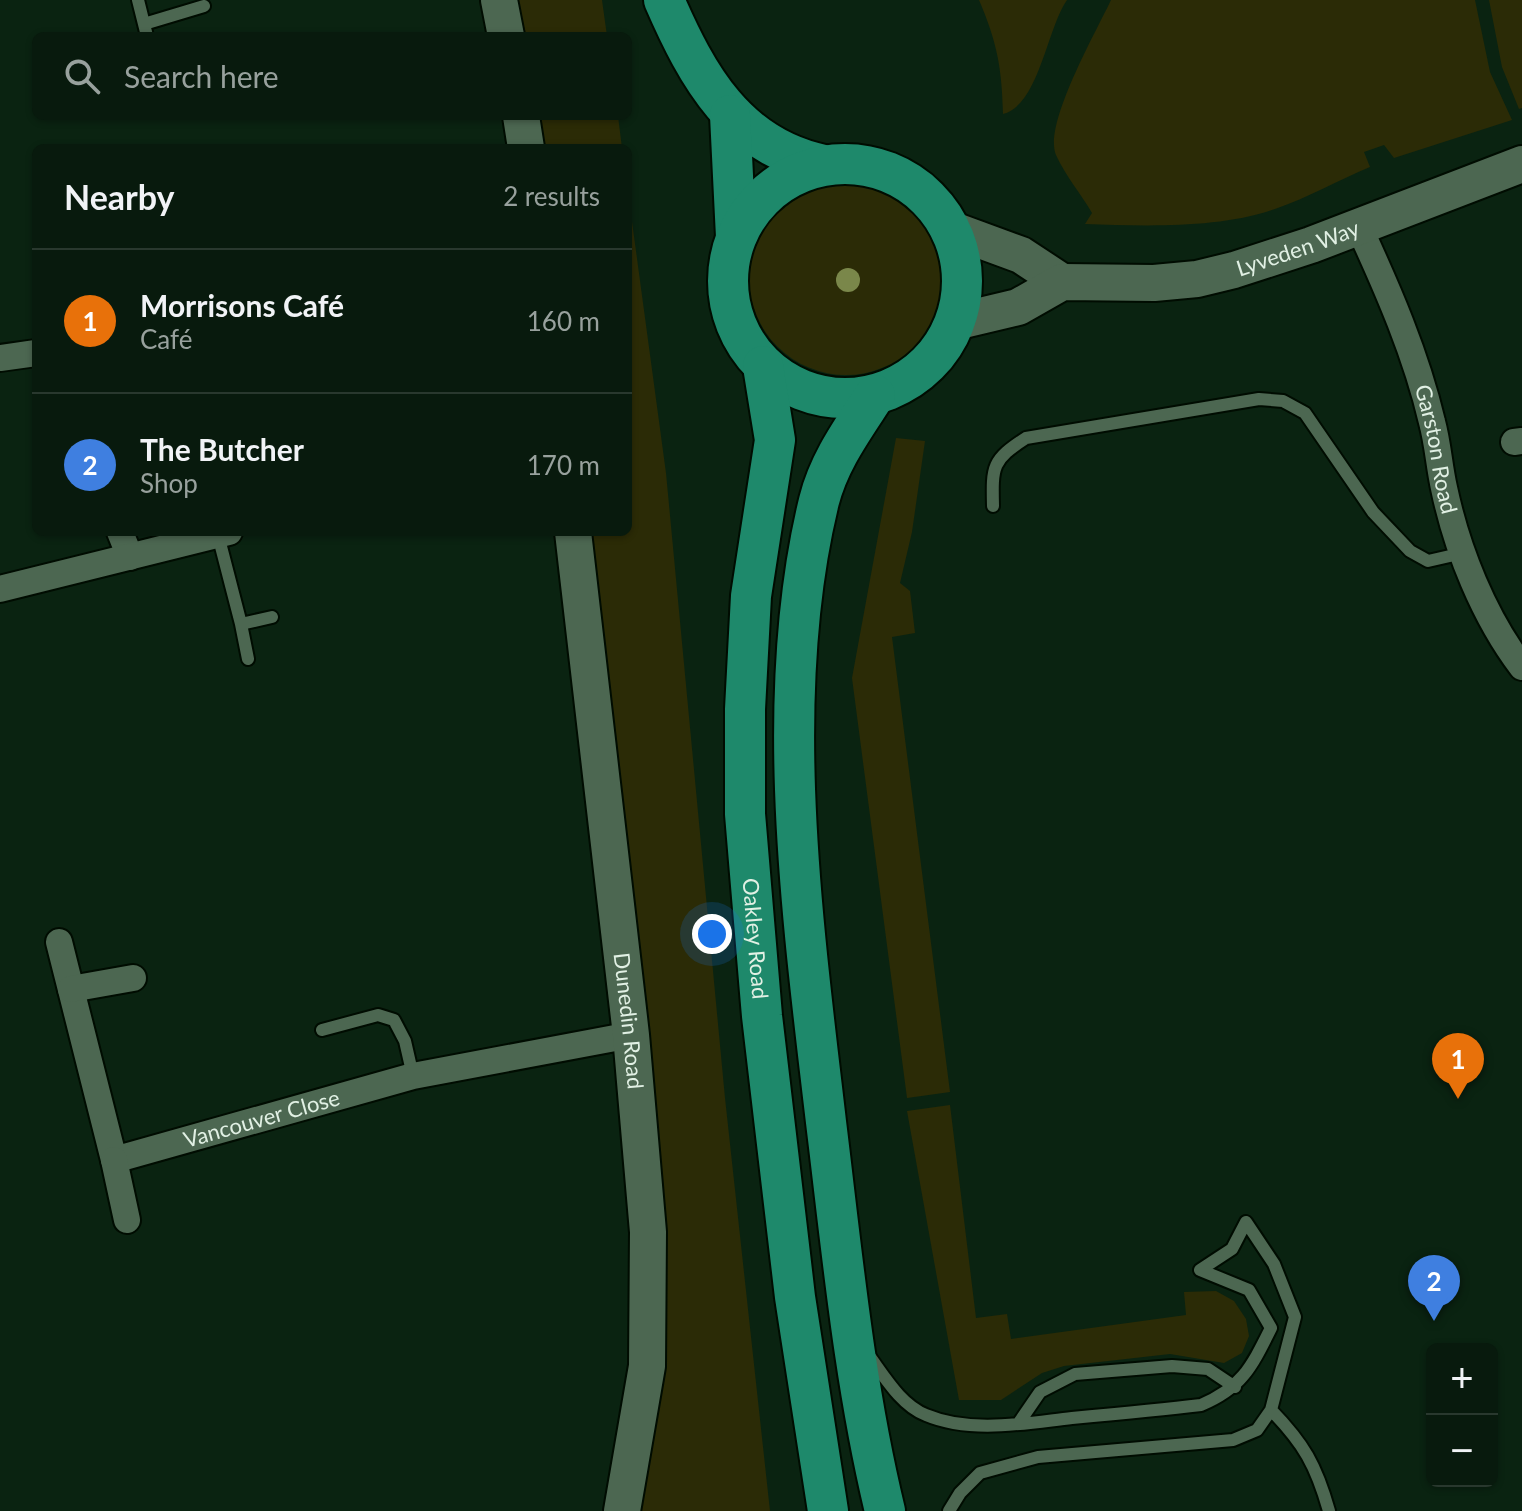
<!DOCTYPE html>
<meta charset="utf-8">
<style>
:root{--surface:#081a0d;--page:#16271b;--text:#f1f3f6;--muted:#98a19d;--line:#29382e;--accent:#efa378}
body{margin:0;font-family:Lato,sans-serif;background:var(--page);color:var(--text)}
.controls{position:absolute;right:24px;bottom:24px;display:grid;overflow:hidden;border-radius:12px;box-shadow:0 2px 6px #0004}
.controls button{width:72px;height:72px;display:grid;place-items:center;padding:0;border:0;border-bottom:2px solid var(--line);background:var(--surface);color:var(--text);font:40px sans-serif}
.you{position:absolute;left:712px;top:934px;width:28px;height:28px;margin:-20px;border:6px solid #fff;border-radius:50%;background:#1a73e8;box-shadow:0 0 0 12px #1a73e833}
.badge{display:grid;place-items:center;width:52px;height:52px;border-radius:50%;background:var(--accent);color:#fff;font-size:26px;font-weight:700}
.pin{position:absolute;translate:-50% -66px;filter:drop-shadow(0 2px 4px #0008)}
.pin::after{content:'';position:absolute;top:42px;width:28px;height:24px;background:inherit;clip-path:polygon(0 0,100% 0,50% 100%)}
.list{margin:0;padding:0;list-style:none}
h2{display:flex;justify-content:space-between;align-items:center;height:104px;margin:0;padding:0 32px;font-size:34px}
h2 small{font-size:26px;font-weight:400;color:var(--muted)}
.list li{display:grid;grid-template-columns:52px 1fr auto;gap:24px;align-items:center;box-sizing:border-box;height:144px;padding:0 32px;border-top:2px solid var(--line)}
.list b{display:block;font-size:30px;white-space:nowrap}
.list p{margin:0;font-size:26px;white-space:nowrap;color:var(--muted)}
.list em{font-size:26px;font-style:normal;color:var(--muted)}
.icon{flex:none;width:44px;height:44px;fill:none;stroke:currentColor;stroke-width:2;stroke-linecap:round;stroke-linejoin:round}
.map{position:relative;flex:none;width:1522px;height:1511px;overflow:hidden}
.search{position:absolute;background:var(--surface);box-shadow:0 2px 6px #0004;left:32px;top:32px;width:600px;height:88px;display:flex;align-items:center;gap:20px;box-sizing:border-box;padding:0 28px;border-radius:12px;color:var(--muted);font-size:30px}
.panel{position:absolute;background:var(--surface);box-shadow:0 2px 6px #0004;left:32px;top:144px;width:600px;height:392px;border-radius:12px}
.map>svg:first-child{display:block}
.green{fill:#2b2b06}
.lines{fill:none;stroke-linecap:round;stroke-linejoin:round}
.lane-casing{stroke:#000c01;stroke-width:16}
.street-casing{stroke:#000c01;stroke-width:30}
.secondary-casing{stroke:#000c01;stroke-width:40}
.primary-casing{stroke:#000c01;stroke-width:44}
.lane{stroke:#4c6751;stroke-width:12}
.street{stroke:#4c6751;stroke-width:26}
.secondary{stroke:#4c6751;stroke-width:36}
.primary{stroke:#1e896b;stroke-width:40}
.tree{fill:#7a874a}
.labels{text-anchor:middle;stroke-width:8;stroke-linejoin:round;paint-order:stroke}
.street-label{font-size:22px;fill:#e1f0e4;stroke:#0a2311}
</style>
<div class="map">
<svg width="1522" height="1511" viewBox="0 0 1522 1511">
<rect width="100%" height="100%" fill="#0a2311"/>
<path class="green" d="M516,0H602L607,36H523Z
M979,0H1067C1047,28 1039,105 1003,114C1002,68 997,42 979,0Z
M1111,0H1475L1490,72L1512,120L1394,158L1384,145L1364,152L1370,167C1339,180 1307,198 1275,209C1219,229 1143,226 1085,224L1092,213C1081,194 1065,175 1056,155C1043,125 1096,32 1111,0Z
M1489,0H1522V108L1519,109L1502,67Z
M539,116H618L622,148H545Z
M749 278a97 97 0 1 1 194 0a97 97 0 1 1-194 0Z
M628,192L666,473L725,1098L770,1511H639L664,1356L588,532H628Z
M896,438L925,441L912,532L900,583L910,591L915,633L892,637L950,1092L907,1098L852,678Z
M950,1105L976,1318L1007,1314L1011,1339L1186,1315L1184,1292L1216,1291L1234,1301L1246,1319L1249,1336L1242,1353L1224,1363L1170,1354L1064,1366L1042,1373L1001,1400H959L907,1111Z"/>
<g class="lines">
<g class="lane-casing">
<path id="lane" d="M138,0L147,36
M144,24L204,6
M993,506C992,466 992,460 1026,438L1259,399L1283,401L1305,413L1373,512L1410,551L1428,561L1463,553
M218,535L241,624
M248,659L241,624L272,617
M322,1030L378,1015L394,1020L405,1041L413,1076
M867,1353C883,1374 900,1405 926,1415C971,1434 1026,1423 1072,1418C1115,1414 1158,1410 1201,1405C1242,1388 1252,1366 1271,1328L1249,1290L1200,1270
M1271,1410C1304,1444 1316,1465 1329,1511
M1018,1424L1040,1392L1075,1374L1172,1366L1208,1369L1235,1387
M949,1511L960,1493L980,1473L1038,1457L1233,1440L1257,1430L1271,1410L1295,1317L1274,1264L1246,1222L1232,1249L1200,1270"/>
</g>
<g class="street-casing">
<g id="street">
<path id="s1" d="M1359,227C1388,290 1416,354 1432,422C1438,444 1439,466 1444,488C1457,550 1484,617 1522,667"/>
<path d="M0,358L36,353"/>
<path d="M1514,442L1522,441"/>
<path d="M120,532L130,557"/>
<path d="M0,589L229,532"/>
<path id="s2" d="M59,942L114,1160L413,1076L631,1035"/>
<path d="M71,989L133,978"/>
<path d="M114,1160L127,1220"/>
</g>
</g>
<g class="secondary-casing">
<g id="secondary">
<path d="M499,0L506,36"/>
<path d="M521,116L526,148"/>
<path d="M950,229L1021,255L1062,282"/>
<path id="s3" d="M955,322L1018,307L1062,282L1154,283L1197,279L1234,270L1311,245L1522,164"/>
<path id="s4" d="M573,532L631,1035L648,1232L647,1366L622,1511"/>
</g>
</g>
<g class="primary-casing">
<g id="primary">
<path d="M664,0C697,76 736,147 824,165"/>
<path d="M730,115L736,237"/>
<circle cx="845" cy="281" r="117"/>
<path id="s5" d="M763,366L775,440L751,596L745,709V814L762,1016L795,1297L828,1511"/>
<path d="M875,395C853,429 829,461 819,501C771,696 803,925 826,1122C842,1252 854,1383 885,1511"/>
</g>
</g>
<use href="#lane" class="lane"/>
<use href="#street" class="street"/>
<use href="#secondary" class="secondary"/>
<use href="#primary" class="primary"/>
</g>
<circle class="tree" cx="848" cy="280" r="12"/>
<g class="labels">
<g class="street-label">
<text dy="8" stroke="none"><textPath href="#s3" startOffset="356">Lyveden Way</textPath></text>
<text dy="8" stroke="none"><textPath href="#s1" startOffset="236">Garston Road</textPath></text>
<text dy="8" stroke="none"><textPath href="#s5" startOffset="576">Oakley Road</textPath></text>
<text dy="8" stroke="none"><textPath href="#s4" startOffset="492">Dunedin Road</textPath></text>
<text dy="8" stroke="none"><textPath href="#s2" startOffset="378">Vancouver Close</textPath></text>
</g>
</g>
</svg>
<div class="controls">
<button>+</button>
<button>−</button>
</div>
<div class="you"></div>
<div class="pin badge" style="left:1458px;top:1099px;background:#e8710a">1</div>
<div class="pin badge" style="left:1434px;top:1321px;background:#3f7fe0">2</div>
<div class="search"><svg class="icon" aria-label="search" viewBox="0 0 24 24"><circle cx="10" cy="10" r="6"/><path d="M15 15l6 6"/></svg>Search here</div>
<section class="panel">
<h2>Nearby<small>2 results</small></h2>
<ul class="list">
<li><span class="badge" style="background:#e8710a">1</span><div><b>Morrisons Café</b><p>Café</p></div><em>160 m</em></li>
<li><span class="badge" style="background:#3f7fe0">2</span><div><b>The Butcher</b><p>Shop</p></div><em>170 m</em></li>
</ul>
</section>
</div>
